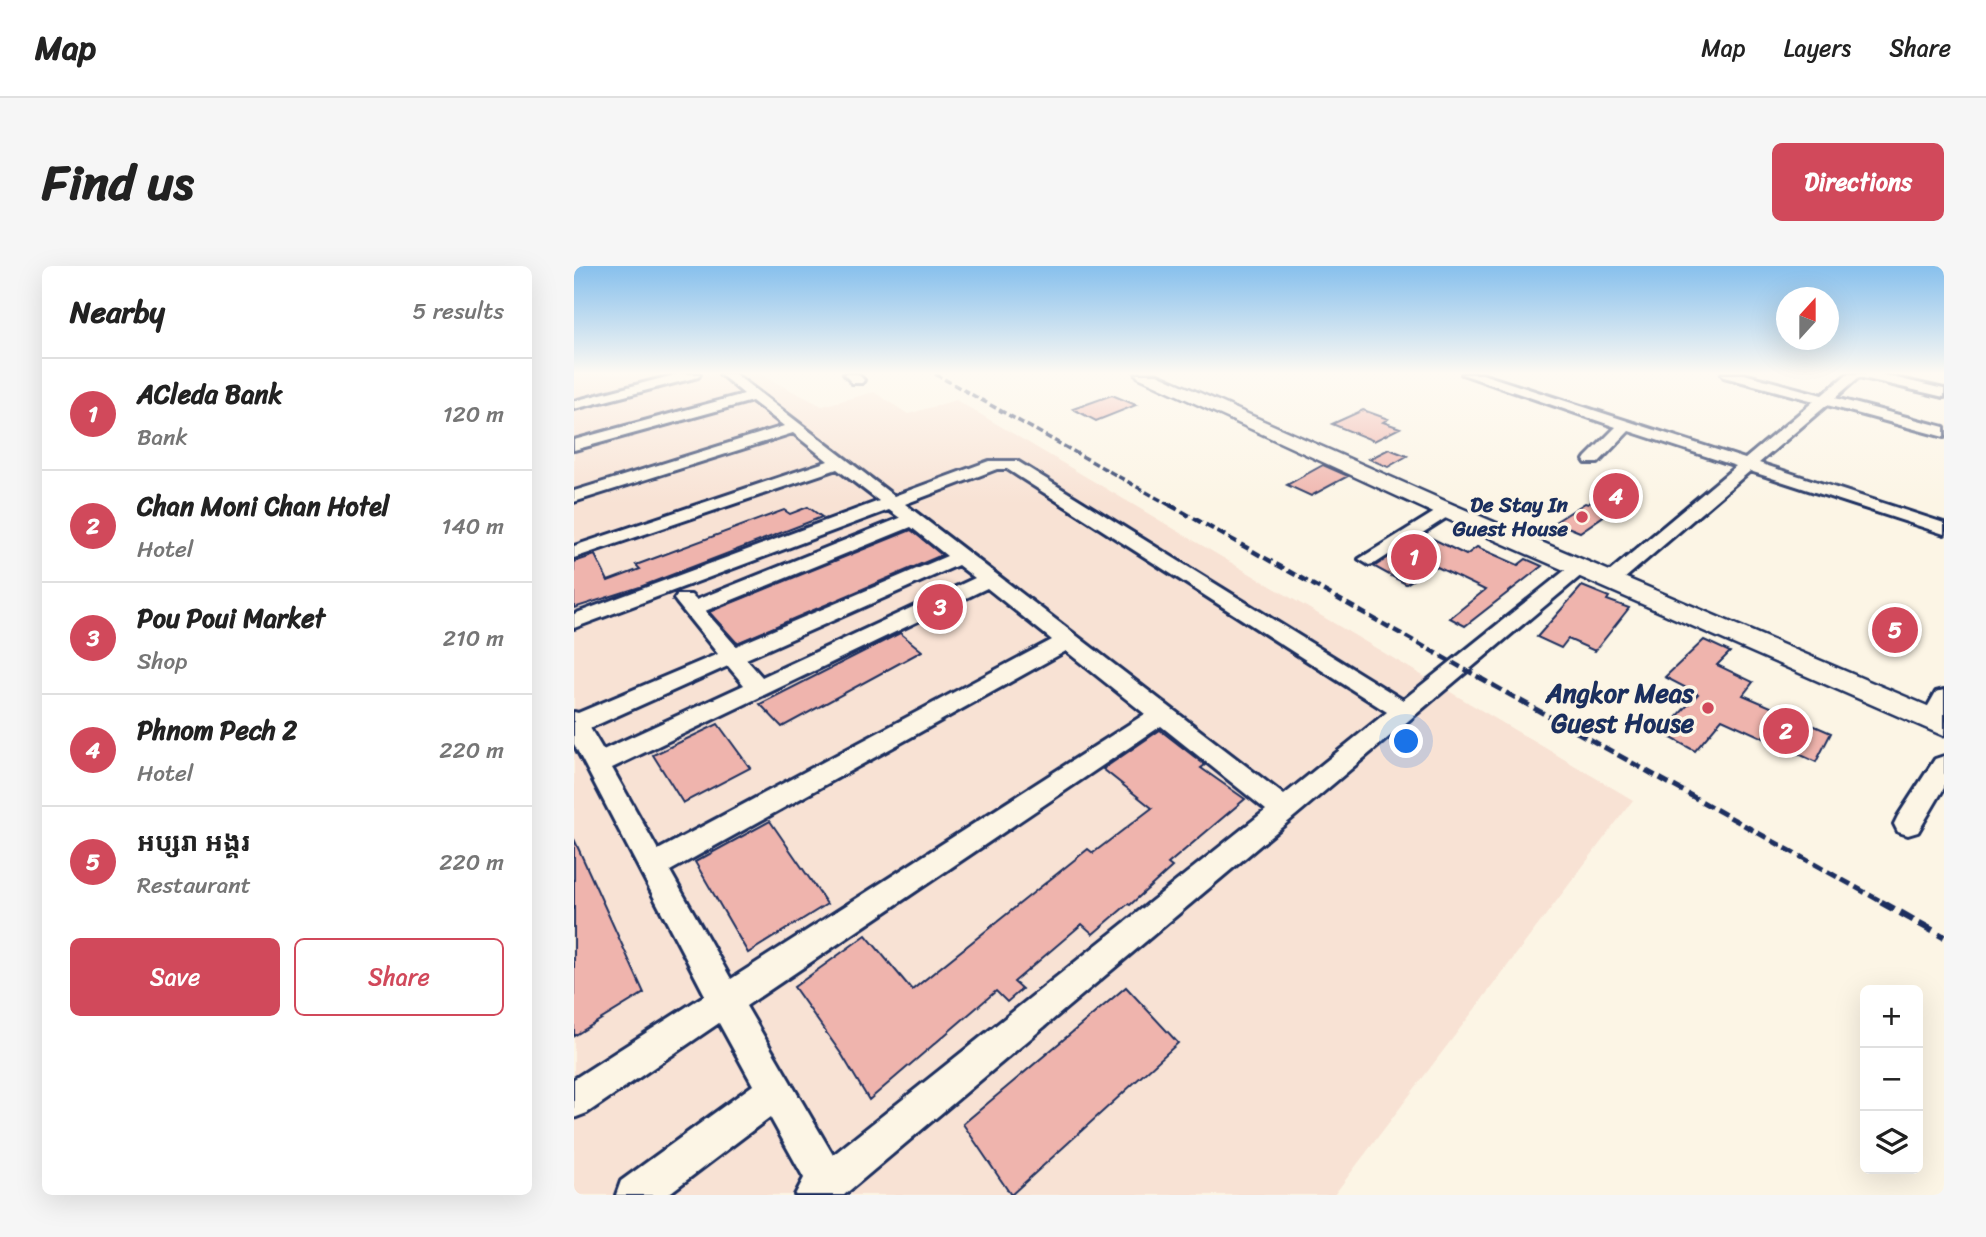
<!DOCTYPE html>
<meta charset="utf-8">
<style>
:root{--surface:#fff;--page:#f6f6f6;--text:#222;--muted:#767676;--line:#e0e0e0;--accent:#d1495b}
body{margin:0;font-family:Sriracha,"Noto Sans Khmer",sans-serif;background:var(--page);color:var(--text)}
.controls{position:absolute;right:21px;bottom:21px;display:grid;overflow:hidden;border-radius:10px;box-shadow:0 7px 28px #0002}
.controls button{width:63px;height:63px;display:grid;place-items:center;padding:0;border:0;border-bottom:2px solid var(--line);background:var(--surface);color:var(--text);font:35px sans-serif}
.compass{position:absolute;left:1202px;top:21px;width:63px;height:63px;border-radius:50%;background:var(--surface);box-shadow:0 7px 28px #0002;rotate:21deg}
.you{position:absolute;left:833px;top:476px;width:24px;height:24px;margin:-18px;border:5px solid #fff;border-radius:50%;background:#1a73e8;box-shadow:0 0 0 10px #1a73e833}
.badge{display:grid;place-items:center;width:46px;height:46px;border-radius:50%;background:var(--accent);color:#fff;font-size:23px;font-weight:700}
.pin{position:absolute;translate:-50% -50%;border:4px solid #fff;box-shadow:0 2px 7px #0006}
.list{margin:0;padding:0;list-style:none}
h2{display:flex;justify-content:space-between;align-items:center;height:91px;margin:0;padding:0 28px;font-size:30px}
h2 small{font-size:23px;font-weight:400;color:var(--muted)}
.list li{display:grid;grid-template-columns:46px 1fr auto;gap:21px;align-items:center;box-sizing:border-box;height:112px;padding:0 28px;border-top:2px solid var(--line)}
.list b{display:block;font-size:26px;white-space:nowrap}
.list p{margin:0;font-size:23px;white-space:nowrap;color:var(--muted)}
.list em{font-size:23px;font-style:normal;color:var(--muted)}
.actions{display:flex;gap:14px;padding:21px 28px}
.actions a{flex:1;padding:16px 0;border:2px solid var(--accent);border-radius:10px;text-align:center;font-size:24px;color:var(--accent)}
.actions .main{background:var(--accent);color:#fff}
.icon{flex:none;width:38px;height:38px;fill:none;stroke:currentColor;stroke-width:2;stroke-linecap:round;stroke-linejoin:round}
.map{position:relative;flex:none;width:1370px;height:929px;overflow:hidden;border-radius:10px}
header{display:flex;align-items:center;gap:42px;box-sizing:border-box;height:98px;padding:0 35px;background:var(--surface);border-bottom:2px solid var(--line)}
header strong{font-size:33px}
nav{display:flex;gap:38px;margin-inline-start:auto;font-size:24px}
.intro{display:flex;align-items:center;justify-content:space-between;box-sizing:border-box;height:168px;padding:0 42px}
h1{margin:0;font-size:49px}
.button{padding:18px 32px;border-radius:10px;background:var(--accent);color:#fff;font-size:24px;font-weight:700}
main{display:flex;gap:42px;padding:0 42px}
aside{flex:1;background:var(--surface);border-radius:10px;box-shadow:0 7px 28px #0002}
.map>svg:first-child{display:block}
.built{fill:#f8e2d4}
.building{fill:#efb4ad;stroke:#1b2f5e;stroke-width:2}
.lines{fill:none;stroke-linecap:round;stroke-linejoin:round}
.minor-casing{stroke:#1b2f5e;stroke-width:6}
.major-casing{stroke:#1b2f5e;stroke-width:5}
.minor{fill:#fcf5e5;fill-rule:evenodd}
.major{fill:#fcf5e5;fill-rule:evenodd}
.rail-far3{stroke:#1b2f5e;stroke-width:3.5;stroke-dasharray:7 3.5;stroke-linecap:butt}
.rail-far2{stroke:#1b2f5e;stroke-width:4.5;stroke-dasharray:9 4.5;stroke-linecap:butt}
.rail-far1{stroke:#1b2f5e;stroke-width:5;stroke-dasharray:11 5;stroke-linecap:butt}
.rail{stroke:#1b2f5e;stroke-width:7;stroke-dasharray:15 7;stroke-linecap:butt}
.poi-dot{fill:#d1495b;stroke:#fcf5e5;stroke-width:2.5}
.labels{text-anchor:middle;stroke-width:7;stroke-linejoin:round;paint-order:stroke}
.far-poi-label{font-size:21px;font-weight:bold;fill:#1b2f5e;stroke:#fcf5e5;text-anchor:end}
.poi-label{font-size:26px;font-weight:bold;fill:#1b2f5e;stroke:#fcf5e5;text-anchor:end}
</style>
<header>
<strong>Map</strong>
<nav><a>Map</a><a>Layers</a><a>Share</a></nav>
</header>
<div class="intro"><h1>Find us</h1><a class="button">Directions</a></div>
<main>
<aside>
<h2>Nearby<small>5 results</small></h2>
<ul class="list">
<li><span class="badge">1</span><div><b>ACleda Bank</b><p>Bank</p></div><em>120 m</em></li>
<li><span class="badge">2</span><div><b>Chan Moni Chan Hotel</b><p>Hotel</p></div><em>140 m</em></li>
<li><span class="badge">3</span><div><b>Pou Poui Market</b><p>Shop</p></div><em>210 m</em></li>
<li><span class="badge">4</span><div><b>Phnom Pech 2</b><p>Hotel</p></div><em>220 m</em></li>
<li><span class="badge">5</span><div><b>អប្សរា អង្គរ</b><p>Restaurant</p></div><em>220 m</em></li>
</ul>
<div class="actions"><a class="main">Save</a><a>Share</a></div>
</aside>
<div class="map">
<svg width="1370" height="929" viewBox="0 0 1370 929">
<rect width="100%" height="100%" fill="#fcf5e5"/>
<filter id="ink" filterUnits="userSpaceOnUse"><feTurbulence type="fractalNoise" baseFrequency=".0143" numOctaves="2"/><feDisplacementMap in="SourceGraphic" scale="14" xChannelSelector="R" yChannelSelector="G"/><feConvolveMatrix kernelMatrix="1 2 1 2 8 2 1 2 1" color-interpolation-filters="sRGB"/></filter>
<g filter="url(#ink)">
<path class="built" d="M0,108H185L248,140L300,126L334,148L382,134L1059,534L760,929H0Z"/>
<path class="building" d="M538,129L562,139L522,155L499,143Z
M789,144L814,153L809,156L826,162L800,175L758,158Z
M815,183L833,190L814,201L795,193Z
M749,199L774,210L737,230L713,219Z
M1043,217L1066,225L1006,266L981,256L1011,237L1014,238Z
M234,241L248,251L66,321L0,342V296L21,289L34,315L66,303L62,299L210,244L216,248Z
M337,264L368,289L163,377L135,346Z
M851,269L892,289L903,281L944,299L952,293L968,300L891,360L876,352L911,324L861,300L832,318L799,300Z
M1008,320L1035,331L1033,334L1055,342L1021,385L994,373L987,382L963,371Z
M326,367L348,385L208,461L186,438Z
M1130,374L1156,386L1143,399L1179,416L1169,429L1257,467L1242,496L1148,453L1121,485L1088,467L1124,428L1091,411Z
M144,458L176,502L109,537L79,489Z
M586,464L631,499L627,502L671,533L594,598L598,601L556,639L554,638L519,668L508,658L440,716L448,723L433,736L422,725L295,834L268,789L220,721L292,669L338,724L514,583L519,587L578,542L529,503Z
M196,555L253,638L174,687L121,596Z
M0,573L70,727L0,770Z
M552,721L604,777L437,929L389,858Z"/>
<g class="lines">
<g class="minor-casing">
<path id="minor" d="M104,108H126L124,111L0,143V135Z
M146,108H161L320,230L415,195H443L829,434L999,298L1006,296L1016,302L270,929H221L230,912L196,851L93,929H42L47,915L179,819L145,757L13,847L0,852V813L131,729L0,478V446L4,447L144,388L103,337L100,333L103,329H117L122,334L326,252L315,244L0,362V348L305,235L263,203L0,292V280L254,195L219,167L0,236V225L210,160L178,135L0,184V174L170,128ZM423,203H433L813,446L710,529L331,238ZM337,261L373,290L162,380L131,345ZM384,299L401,312L188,411L172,393ZM413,322L478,374L84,584L38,502ZM492,385L571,448L157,713L96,605ZM154,400L170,419L29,484L16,462ZM587,460L692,544L259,889L172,740Z
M270,108H284L290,114L288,117H278Z
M888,108H908L1171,193L1240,135L1150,111L1148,108H1170L1248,129L1273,108H1305L1370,123V131L1285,111L1261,132L1370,161V171L1253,139L1185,197L1370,257V268L1176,205L1043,319H1029L1026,315L1029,311L1162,200L1055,165L1024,197H1012L1010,194L1012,191L1042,161Z
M872,239L878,240L881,244L878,248L802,297L795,299L785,293Z
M1370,424V454L1367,460L1358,463L1349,460L1346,454L1362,426Z
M1370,490V522L1344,566L1334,569L1324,566L1320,558L1324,550L1361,493Z"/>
</g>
<g class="major-casing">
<path id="major" d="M562,108H583L880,239L1370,447V470L864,249L564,111Z"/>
</g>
<use href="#minor" class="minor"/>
<use href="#major" class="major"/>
<path class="rail-far3" d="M361,108L599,241"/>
<path class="rail-far2" d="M596,239L908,413"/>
<path class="rail-far1" d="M904,411L1310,637"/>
<path class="rail" d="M1307,636L1370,671"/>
</g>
</g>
<linearGradient id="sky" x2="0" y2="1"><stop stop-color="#87c0ed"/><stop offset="0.45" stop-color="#fefaf3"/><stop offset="1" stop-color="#fefaf3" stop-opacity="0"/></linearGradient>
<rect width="1370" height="238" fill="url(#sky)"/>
<g class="poi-dot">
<circle cx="1008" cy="251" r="7"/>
<circle cx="1134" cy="442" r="7"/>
</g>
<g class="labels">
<g class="far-poi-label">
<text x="994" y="246">De Stay In<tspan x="994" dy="24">Guest House</tspan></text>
</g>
<g class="poi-label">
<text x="1120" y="436">Angkor Meas<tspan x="1120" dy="30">Guest House</tspan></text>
</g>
</g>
</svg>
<div class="controls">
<button>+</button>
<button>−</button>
<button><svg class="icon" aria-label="layers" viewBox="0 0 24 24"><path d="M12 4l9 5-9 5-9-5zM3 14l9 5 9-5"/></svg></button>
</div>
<svg class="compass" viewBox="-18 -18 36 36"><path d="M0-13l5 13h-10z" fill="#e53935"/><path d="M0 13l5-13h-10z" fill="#767676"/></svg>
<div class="you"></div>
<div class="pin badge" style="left:840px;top:291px">1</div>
<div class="pin badge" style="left:1212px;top:465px">2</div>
<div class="pin badge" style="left:366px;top:341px">3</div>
<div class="pin badge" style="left:1042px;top:230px">4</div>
<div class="pin badge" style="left:1321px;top:364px">5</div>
</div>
</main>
